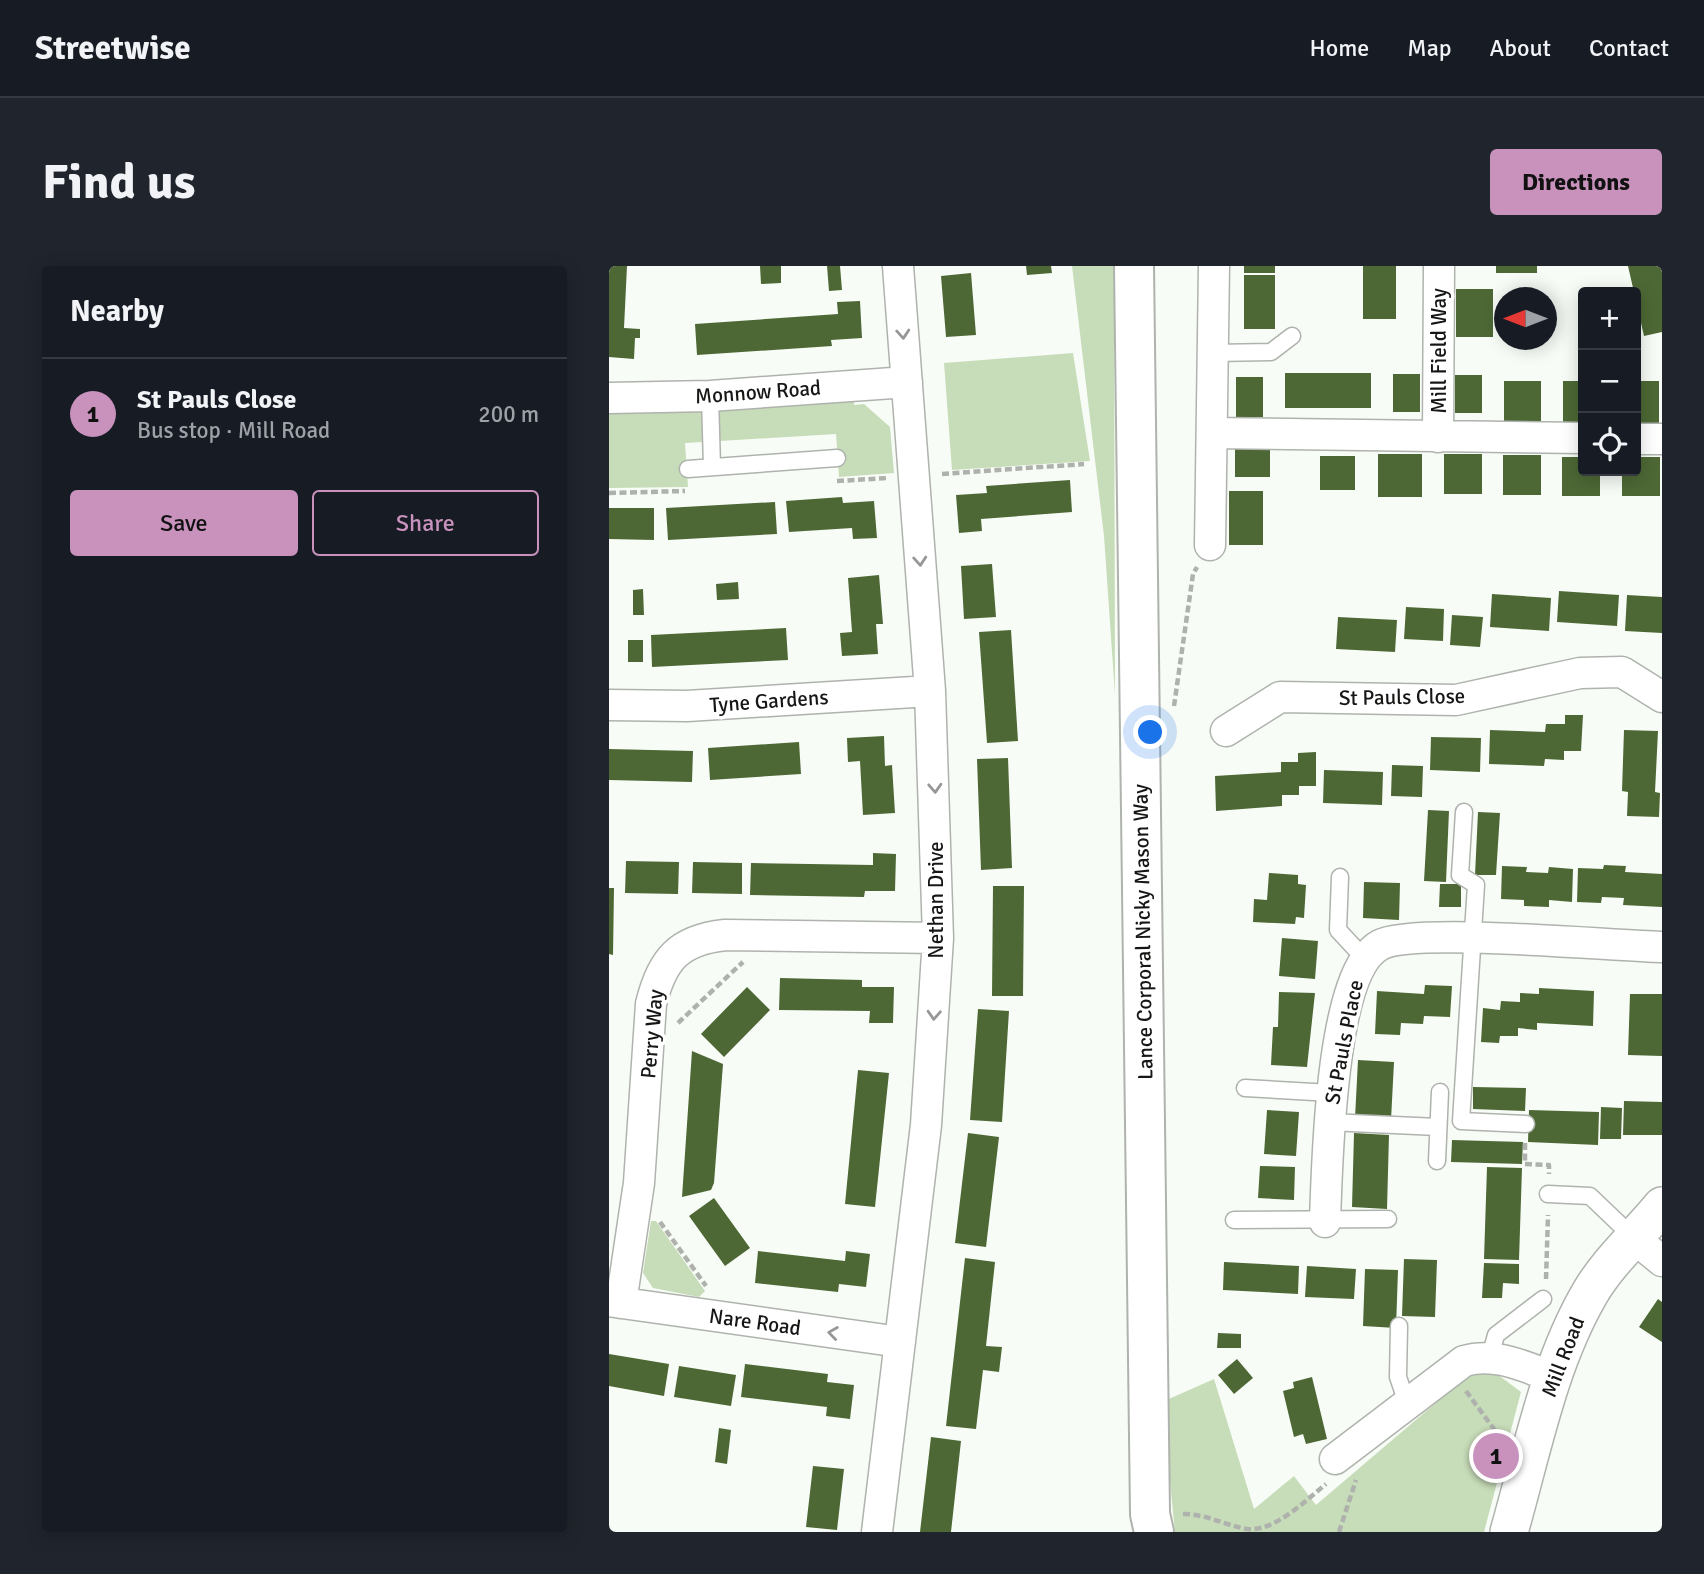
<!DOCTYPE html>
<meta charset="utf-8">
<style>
:root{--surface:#171b24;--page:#20242c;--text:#f1f3f6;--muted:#9ea1a6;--line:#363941;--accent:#c892bc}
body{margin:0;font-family:Signika,sans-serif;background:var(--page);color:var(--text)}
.controls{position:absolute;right:21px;top:21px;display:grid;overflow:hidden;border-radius:7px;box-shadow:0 4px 18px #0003}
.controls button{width:63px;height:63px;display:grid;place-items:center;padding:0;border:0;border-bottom:2px solid var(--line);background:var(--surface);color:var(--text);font:35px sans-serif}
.compass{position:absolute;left:885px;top:21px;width:63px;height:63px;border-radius:50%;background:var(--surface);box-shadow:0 4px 18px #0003;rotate:270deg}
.you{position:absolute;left:542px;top:467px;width:24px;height:24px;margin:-18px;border:5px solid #fff;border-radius:50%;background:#1a73e8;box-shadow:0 0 0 10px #1a73e833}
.badge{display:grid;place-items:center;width:46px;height:46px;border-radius:50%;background:var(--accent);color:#111;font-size:23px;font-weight:700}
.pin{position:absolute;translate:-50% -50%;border:4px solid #fff;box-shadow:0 2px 7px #0006}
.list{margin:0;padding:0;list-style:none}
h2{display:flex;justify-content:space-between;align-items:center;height:91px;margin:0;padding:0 28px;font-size:30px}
h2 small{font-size:23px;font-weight:400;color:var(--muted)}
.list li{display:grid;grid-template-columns:46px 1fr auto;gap:21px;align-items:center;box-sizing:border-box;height:112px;padding:0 28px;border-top:2px solid var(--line)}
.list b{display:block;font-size:26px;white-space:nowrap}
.list p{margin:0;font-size:23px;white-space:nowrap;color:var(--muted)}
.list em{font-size:23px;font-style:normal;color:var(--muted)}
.actions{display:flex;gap:14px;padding:21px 28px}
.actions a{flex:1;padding:16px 0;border:2px solid var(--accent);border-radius:7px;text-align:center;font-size:24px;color:var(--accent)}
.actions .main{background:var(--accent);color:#111}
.icon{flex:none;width:38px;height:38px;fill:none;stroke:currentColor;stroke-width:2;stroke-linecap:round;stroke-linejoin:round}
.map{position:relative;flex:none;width:1053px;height:1266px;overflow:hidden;border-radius:7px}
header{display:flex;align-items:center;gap:42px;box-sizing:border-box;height:98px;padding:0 35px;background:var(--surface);border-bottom:2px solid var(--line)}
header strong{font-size:33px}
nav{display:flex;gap:38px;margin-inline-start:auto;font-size:24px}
.intro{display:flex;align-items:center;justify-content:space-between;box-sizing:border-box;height:168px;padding:0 42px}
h1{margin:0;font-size:49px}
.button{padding:18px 32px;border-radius:7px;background:var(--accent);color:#111;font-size:24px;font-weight:700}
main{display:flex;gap:42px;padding:0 42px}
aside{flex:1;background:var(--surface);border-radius:7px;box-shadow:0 4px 18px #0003}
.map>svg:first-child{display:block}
.green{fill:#c7dcb8}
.building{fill:#4d6835}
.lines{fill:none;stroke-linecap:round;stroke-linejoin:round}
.service-casing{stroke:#afb3ad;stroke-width:19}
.minor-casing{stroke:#afb3ad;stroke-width:33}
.tertiary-casing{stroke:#afb3ad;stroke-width:40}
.secondary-casing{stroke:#afb3ad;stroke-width:42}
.path{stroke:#aeb1ac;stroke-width:4.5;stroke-dasharray:7 3.5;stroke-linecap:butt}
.service{stroke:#fff;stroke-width:16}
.minor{stroke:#fff;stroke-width:30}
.tertiary{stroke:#fff;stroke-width:37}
.secondary{stroke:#fff;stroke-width:38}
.oneway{stroke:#969796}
.labels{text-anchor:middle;stroke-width:7;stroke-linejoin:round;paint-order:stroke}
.street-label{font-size:21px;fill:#161715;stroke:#fff}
</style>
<header>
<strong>Streetwise</strong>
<nav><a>Home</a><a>Map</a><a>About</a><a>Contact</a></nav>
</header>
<div class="intro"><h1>Find us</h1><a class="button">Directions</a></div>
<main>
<aside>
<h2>Nearby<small></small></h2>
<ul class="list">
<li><span class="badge">1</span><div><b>St Pauls Close</b><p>Bus stop · Mill Road</p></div><em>200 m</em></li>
</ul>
<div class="actions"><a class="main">Save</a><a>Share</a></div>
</aside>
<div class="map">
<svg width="1053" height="1266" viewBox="0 0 1053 1266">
<rect width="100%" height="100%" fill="#f8fcf6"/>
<path class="green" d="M463,0H505L506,429L495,270Z
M464,87L481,195L343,204L335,97Z
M245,130V139L255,138L281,161L285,207L230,211L227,168L111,175L109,145L115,139Z
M87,141L94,148V176L76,177L79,221L0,222V143Z
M42,955H47L96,1025L90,1031L44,1022L34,1007Z
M884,1105L912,1126L875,1266H566L553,1136L605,1113L645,1243L685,1210L707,1239L863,1106Z"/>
<path class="building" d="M0,0H18L15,62L31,63V72H26L25,93L0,91Z
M151,0H172V17L152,18Z
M218,0H231L233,24L220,25Z
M417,0H442L443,7L418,9Z
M635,0H666V7H635Z
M754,0H787V53H754Z
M887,0H928V7H887Z
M1019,0H1053V66L1035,70Z
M362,7L367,69L337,71L332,10Z
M635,9H666V63H635Z
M847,23H884V71H847Z
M251,35L253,72L222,74L223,80L88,89L86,58L229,48L228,36Z
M676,107H762V142H676Z
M784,108H811V146H784Z
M846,109H873V147H846Z
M627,111H654V151H627Z
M895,115H932V156H895Z
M954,115H974V157H954Z
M1027,115H1050V157H1027Z
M626,180H661V211H626Z
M769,188H813V231H769Z
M835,188H873V228H835Z
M894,189H932V229H894Z
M711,190H746V224H711Z
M953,191H974V205H991V230H953Z
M1027,191H1051V230H1013V205H1027Z
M461,214L463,246L372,253L373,265L350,267L347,229L378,227L377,220Z
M620,225H654V279H620Z
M233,231L234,237L265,235L268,272L244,273L243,262L180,266L177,235Z
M166,236L168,268L59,274L57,242Z
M0,242H45V274L0,273Z
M383,298L387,351L355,353L352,300Z
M270,309L274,358H267L269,388L233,390L231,367L243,366L239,312Z
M129,316L130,333L108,334L107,318Z
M34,323L35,349H24V324Z
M950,325L1010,329L1008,360L948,356Z
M883,328L942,332L940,365L881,361Z
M1018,329L1053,331V367L1016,365Z
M797,341L835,343L834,375L795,373Z
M843,349L874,351L871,381L841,379Z
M729,351L788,354L786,386L727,383Z
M177,362L179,394L43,401L42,369Z
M402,364L409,475L378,477L370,366Z
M19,374H34V396H19Z
M956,449H974L972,485H955V494L936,493L935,500L880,498L881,464L936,466L937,458H956Z
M1015,464L1049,465L1046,526L1051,527L1050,551L1018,550L1019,526L1013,525Z
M275,470L276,500L283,499L286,547L254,549L251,495L239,496L238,472Z
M822,471L872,472L871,506L821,504Z
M190,476L192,508L101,514L99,482Z
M0,483L84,485L83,516L0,514Z
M707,486V520H690V529H673V540L607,545L606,510L672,506V496H689V487Z
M399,492L403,602L372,604L368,493Z
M783,499L814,500L813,531L782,530Z
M715,504L774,506L773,539L714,537Z
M819,544L840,545L837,616L815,615Z
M869,546L891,547L887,609H866Z
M264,587L287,588L286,625H256L255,631L141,629L142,597L264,599Z
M17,595L70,596L69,628L16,627Z
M84,596L133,597V628L83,627Z
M995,599L1017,600L1016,606L1053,608V641L1014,639L1015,632L993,631L992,637L968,636L969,602L994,603Z
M893,600L918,601L917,606L939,607L940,601L964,603L963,636L940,634V641L915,640V634L892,633Z
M660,607L689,609V618L697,619L695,652L687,651L686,658L644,656L645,633L658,634Z
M755,616L791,617L790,654L754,652Z
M831,618H852V641H830Z
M384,620H415L414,730H383Z
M0,622H5L4,689L0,688Z
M673,672L709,675L706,713L670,710Z
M171,712L253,714V721H285L284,757H260L261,745L170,744Z
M816,719L843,720L841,751L815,750L814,758L792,757L791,769L766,768L768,725L815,728Z
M138,721L161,744L115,791L92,768Z
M930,722L985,725L984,760L928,757V764L909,762V770H891L890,777L872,776L874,742L891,744L892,735L911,736V727L930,728Z
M670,726L706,727L698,801L662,799L664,761H669Z
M1021,728H1053V790L1019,789Z
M369,743L400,745L393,856L361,854Z
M83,785L114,798L105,917L102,924L73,931Z
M749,794L785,796L782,854L746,852Z
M249,804L280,807L266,941L236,938Z
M864,821L917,822L916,845L864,843Z
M1015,835L1053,836V869H1014Z
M992,841L1013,842L1012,873H991Z
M658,844L690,846L687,890L655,888Z
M920,844L990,846L989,879L919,876Z
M359,867L390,871L377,981L346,977Z
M745,867L780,869L778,943L743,941Z
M843,874L914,876L913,898L842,896Z
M651,900L686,901L685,934L649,932Z
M878,901L913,902L910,994L875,993Z
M105,932L141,982L116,1000L80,950Z
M149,985L236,995L237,985L261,988L257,1021L230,1018L229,1026L146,1017Z
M356,992L386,996L377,1080L393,1081L390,1106L374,1104L367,1163L337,1160Z
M795,993L828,994L826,1051L793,1050Z
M615,996L690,1000L689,1028L614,1024Z
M875,997L910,998V1018L894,1017L893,1032H873Z
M698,1000L747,1003L745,1033L696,1031Z
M756,1003L789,1004L787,1062L754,1060Z
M1049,1033L1053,1036V1076L1030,1061Z
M609,1067L632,1068V1082H608Z
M0,1088L60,1098L55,1130L0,1120Z
M628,1093L644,1112L625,1128L609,1109Z
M136,1098L219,1108L218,1116L245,1119L241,1153L217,1150L218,1141L132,1131Z
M70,1100L127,1109L122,1140L65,1131Z
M703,1111L718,1173L697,1178L694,1168L685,1171L674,1125L685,1122L684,1116Z
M110,1162L122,1164L118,1198L106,1196Z
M322,1171L352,1175L342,1266H311Z
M204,1200L235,1203L228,1264L197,1261Z"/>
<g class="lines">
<g class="service-casing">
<path id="service" d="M604,87L662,86L683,70
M101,130L103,201
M79,203L228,192
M855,546L851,609L867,619L852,855L917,858
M731,611L729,664L755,692
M636,822L722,827
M720,856L829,861
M828,895L831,826
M939,928L981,930L1026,973
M625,954L779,953
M790,1060L789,1111L798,1137
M881,1091L887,1069L934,1033"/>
</g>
<g class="minor-casing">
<path id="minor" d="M0,132L101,130L298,116
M603,167L974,172
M829,171L830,0
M1027,173H1053
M601,279L605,0
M0,439L78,440L321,425
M617,465L671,431L847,434L971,407L1013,406L1053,431
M716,956C718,901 721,706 771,679C804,661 1003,680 1053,681
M1026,973L1053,995
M0,1035L291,1076
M12,1037L30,917L42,738C53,693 70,674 116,669L329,672
M726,1193L855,1095C886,1086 914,1100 944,1111
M268,1266L317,859L329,672L321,425L289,0"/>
</g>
<g class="tertiary-casing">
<path id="tertiary" d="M900,1266C923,1186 939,1099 981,1027C999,996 1030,968 1053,940"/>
</g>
<g class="secondary-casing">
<path id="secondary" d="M525,0L541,1248L545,1266"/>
</g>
<path class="path" d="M333,208L475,198
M228,215L279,212
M0,227L76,225
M565,440L584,308L588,301
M69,757L134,696
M916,877V898L940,899V908
M51,956L97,1020
M937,1013L939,949
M857,1125L893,1174
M574,1248C598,1248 615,1259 638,1263C666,1266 697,1234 717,1218
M730,1266L747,1214"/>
<use href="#service" class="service"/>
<use href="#minor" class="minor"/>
<use href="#tertiary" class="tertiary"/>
<use href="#secondary" class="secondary"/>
</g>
<defs><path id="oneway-chevron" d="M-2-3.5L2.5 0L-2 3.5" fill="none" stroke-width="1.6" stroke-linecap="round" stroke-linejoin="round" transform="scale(1.75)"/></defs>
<g class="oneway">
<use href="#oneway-chevron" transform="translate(294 68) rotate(86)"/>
<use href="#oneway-chevron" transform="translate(311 295) rotate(86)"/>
<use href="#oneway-chevron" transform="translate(326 522) rotate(87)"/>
<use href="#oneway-chevron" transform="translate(325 749) rotate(93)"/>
<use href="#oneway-chevron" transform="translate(224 1067) rotate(-172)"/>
</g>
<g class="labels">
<g class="street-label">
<text transform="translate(830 85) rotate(-90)" y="7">Mill Field Way</text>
<text transform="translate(149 126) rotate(-4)" y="7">Monnow Road</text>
<text transform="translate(793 431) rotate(-1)" y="7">St Pauls Close</text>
<text transform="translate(160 435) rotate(-4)" y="7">Tyne Gardens</text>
<text transform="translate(327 634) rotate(-90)" y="7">Nethan Drive</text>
<text transform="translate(534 666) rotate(-91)" y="7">Lance Corporal Nicky Mason Way</text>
<text transform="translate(43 768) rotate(-85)" y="7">Perry Way</text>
<text transform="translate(735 776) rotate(-79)" y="7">St Pauls Place</text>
<text transform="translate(146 1056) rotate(8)" y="7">Nare Road</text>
<text transform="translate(954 1091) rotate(-69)" y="7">Mill Road</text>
</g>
</g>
</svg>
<div class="controls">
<button>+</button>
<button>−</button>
<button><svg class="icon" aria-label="locate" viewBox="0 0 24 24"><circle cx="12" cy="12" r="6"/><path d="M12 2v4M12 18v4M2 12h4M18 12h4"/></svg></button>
</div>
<svg class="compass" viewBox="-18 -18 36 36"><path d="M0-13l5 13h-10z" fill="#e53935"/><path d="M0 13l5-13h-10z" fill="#9ea1a6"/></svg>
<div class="you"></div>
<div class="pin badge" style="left:887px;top:1190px">1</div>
</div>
</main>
